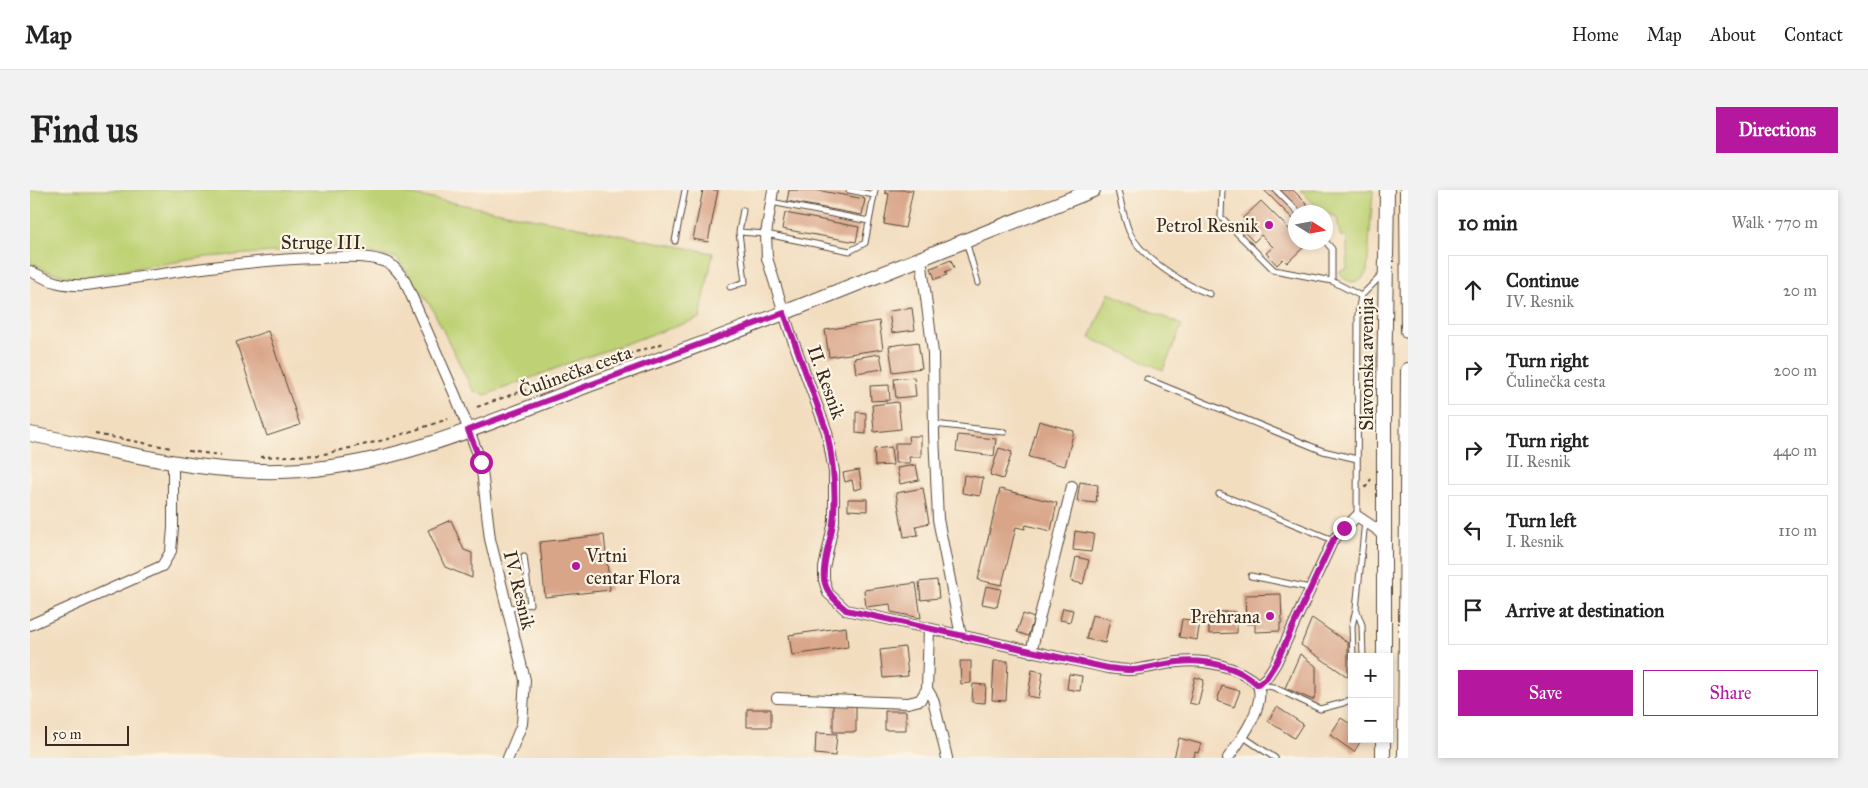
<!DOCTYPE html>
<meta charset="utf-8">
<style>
:root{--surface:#fff;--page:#f2f2f2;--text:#222;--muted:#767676;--line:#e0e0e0;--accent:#b5179e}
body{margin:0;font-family:"IM FELL Great Primer",serif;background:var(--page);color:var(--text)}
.controls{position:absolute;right:15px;bottom:15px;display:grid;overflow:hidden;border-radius:0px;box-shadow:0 2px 8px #0003}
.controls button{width:45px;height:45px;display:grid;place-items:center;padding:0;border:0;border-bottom:1px solid var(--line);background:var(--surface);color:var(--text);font:25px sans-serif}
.compass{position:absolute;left:1258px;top:15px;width:45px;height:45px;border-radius:50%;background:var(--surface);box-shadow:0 2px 8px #0003;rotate:101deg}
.scale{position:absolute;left:15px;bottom:12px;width:84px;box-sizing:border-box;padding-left:5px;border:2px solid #3b2a1e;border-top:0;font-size:14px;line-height:18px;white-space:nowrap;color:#3b2a1e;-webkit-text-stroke:4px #fcf5e5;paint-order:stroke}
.stop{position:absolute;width:15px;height:15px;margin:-11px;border:4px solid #b5179e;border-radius:50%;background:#fff}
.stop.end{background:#b5179e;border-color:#fff;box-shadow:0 1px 5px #0008}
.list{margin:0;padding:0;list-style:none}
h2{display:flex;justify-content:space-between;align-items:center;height:65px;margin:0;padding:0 20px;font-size:21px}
h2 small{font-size:16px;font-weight:400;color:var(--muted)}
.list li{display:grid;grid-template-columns:32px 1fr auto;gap:15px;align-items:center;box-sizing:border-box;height:70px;margin:0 10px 10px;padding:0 10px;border:1px solid var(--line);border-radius:0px}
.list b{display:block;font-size:19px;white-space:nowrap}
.list p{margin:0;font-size:16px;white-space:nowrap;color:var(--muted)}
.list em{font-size:16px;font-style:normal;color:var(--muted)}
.actions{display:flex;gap:10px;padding:15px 20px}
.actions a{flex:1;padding:11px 0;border:1px solid var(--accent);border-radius:0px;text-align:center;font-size:18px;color:var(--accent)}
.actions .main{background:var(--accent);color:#fff}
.icon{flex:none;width:28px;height:28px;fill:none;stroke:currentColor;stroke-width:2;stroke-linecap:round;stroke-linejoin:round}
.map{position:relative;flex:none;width:1378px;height:568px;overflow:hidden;border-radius:0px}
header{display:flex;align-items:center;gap:30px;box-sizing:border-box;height:70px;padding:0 25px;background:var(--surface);border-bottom:1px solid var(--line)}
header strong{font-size:24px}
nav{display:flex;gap:28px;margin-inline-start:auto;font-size:18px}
.intro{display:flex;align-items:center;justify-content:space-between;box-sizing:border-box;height:120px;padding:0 30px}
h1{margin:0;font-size:35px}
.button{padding:12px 22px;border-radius:0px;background:var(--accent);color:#fff;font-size:18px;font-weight:700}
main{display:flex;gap:30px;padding:0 30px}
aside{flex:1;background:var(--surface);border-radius:0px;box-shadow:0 2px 8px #0003}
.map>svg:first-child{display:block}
.green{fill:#bed275;stroke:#7c7e4a}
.building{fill:#d9a589}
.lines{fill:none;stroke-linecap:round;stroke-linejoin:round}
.lane-casing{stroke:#564536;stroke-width:7}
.street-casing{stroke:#564536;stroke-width:12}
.secondary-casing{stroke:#564536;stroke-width:16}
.path{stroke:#564536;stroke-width:2;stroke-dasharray:4 4;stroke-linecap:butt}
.lane{stroke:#fff;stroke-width:5}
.street{stroke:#fff;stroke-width:10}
.secondary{stroke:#fff;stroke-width:14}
.route{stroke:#b5179e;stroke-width:6}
.poi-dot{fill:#b5179e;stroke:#fcf5e5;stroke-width:2}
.labels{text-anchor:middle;stroke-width:4.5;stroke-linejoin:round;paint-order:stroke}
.poi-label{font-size:19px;fill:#3b2a1e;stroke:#fcf5e5;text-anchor:end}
.street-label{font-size:19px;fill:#3b2a1e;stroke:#fcf5e5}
</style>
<header>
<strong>Map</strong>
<nav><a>Home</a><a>Map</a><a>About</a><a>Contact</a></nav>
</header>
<div class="intro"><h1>Find us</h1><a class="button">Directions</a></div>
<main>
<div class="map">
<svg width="1378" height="568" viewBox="0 0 1378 568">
<rect width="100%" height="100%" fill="#fcf5e5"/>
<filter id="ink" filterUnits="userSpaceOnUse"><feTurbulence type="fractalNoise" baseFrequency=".02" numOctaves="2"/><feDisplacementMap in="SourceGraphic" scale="10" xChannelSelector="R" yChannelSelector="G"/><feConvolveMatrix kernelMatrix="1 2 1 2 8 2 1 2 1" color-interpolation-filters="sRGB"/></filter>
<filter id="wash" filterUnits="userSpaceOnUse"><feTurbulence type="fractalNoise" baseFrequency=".0096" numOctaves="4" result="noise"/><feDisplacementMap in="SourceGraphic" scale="20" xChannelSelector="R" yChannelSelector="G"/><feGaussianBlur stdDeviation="1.12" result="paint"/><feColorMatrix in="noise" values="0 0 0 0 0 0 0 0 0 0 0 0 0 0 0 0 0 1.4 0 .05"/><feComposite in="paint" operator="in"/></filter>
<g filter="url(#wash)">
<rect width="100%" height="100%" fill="#f2ddbf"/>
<path class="green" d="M0,0H357L683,63L670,128L548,170L456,205L443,201L402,118L367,68L310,57L177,67L44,88L14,80L0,72Z
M1270,0H1343L1337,82L1331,90L1321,92L1313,88L1309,81L1317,79V47L1310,46L1307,27L1293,22Z
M1079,103L1152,135L1133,180L1060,148Z"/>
<g id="blocks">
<path class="building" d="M673,0H688L678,52L663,49Z
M759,0H786L835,9L832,25L757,11Z
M855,0H883L875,38L854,34L859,4L855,3Z
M1234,0H1263L1285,22H1266V32Z
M1231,11L1266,46V52H1271L1275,56L1257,73L1253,69L1247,75L1236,63L1243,57L1231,45L1224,52L1211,39L1218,33L1213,28Z
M755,23L829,37L826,52L752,39Z
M921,70L924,78L915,82L917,85L905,89L901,78Z
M882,118L885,140L862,143L859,121Z
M849,131L853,159L799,167L795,140Z
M238,141L270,235L237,246L206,152Z
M888,152L892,178L863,182L859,156Z
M850,164L853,179L826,183L824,168Z
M884,187L886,206L866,208L864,189Z
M859,195L860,210L841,211L840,196Z
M868,212L871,239L844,242L842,215Z
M826,222L836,223V244L826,243Z
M1009,231L1044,241L1035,276L999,267Z
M928,245L966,249L964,266L926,261Z
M878,246H891V267H879L880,273H865V253H879Z
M861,257L863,275L845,276L844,259Z
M969,258L982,262L973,289L960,285Z
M886,275L889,290L870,294L867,278Z
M829,280L832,298L824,300L822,290L815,292L813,283Z
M934,285L953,288L950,306L932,303Z
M1050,292L1068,295L1066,313L1047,311Z
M893,298L899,333L886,336L888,345L874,347L866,303Z
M970,299L1027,313L1021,341L996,335L995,339L986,337L972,395L948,390Z
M818,309H837V321L818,320Z
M421,330L434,360L442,363V388L415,377L398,340Z
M1045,341L1064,344L1061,362L1043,360Z
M574,345L580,400L515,407L510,352Z
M1046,367L1059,370L1053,394L1041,391Z
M907,390L909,408L891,410L889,392Z
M886,393L891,428L861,422L860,414L836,417L834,400Z
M956,396L971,399L967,417L952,414Z
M1251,404L1252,433H1250V441L1225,442V434H1216L1215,405Z
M1033,418L1043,420L1040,432L1030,430Z
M1188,422H1207V443L1179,444V424H1188Z
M993,424L1004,428L998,446L987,442Z
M1062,425L1080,429L1075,453L1056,449Z
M1282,428L1318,453V487L1271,455Z
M1152,429L1170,431L1167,450L1149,447Z
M816,437L818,457L762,465L759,445Z
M875,457L878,486L853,488L850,460Z
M1270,464L1286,476V504L1283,510L1255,498Z
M930,471H941V493L931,494Z
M964,471H978L976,511L962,510Z
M1002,480L1013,482L1009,508L998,506Z
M1039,484L1052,486L1050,501L1037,499Z
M1165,487L1174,490L1168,515L1159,513Z
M943,494L956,495L955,513L942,512Z
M1192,496L1210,501L1204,517L1187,511Z
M803,514H826V542H803Z
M1247,517L1273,534L1264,548L1238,531Z
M717,519H741V537H717Z
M855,521H876V540H855Z
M1311,528L1322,535V549H1332L1324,562L1300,545Z
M786,543L807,544L805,566L785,564Z
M1149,548L1171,554L1168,563L1165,562L1164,568H1144Z"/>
</g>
</g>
<g filter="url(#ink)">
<use href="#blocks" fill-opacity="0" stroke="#564536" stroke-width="1"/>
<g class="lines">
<g class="lane-casing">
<path id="lane" d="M819,0L844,5
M1088,0C1091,13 1094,29 1099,41C1110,67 1154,95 1180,104
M1192,0L1191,27L1244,80L1302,91L1331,106
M1246,0L1268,22
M741,12L839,31
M709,42L736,44L820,61L835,53L845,0
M645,51L655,0
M936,51L948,93
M1296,52L1302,59V91
M700,97L715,92L709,42L713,20
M1117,189L1293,261L1327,269
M904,234L974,242
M1189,304L1303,350
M1327,326L1328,124L1331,106L1353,84
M1221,386L1280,398
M477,419L500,414L494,366
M1326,419L1332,435L1333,467
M1323,467L1322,436L1326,419L1335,331
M1231,495L1243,497L1290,519L1313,513L1322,509
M1212,546L1245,568"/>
</g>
<g class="street-casing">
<path id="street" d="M743,0L736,44L737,68L760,142L797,242L804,282V331L794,378V390L798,403L816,420L1078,478C1086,479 1094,480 1101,480C1117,479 1132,474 1148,472C1174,469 1209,476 1228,495C1236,516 1210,551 1198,568
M891,68L903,163L904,244L908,329L931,446
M0,81C21,92 32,96 56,95C134,84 211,70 290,68C312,67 338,64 358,73C364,75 369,84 374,89L426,207L451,272L460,349L495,490L492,534L478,568
M0,435L132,376L141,361L143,338V272
M899,439L897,499L903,509L917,568
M1001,462L1042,296
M1228,495L1237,487L1246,473L1303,350L1327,326L1345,338L1355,348
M747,508L878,513L890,510L897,499"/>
</g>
<g class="secondary-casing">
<path id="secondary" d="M1377,0L1378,141
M0,244C89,261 180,287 272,280C373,273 467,229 561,194C626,171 691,148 756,122C858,82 961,40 1063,0
M1354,467V204L1357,0
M1353,568V549
M1375,568L1378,180"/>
</g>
<path class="path" d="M447,217L574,172L634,153
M65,244L141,258
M158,261L191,265
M230,267L290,265L358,249L418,229
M1335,298L1341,289"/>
<use href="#lane" class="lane"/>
<use href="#street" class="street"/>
<use href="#secondary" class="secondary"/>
</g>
</g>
<g class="lines" filter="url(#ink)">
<path class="route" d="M451,272L438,240L754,123L797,242C803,271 807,303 803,333C801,351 792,371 794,389C796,403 806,411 816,420L1078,478C1086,479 1094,480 1102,480C1117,479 1132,474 1148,472C1174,469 1209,476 1228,495L1237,487L1246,473L1303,350L1314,338"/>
</g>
<g class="poi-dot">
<circle cx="1239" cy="35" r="5"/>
<circle cx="546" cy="376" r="5"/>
<circle cx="1240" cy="426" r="5"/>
</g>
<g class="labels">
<g class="poi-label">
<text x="1229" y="42">Petrol Resnik</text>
<text x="556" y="372" text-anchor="start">Vrtni<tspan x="556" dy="22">centar Flora</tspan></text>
<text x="1230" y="433">Prehrana</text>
</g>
<g class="street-label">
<text x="293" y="59">Struge III.</text>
<text transform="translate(1336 174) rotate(-90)" y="7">Slavonska avenija</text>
<text transform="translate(545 181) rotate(-20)" y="7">Čulinečka cesta</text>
<text transform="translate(797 192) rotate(70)" y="7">II. Resnik</text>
<text transform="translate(490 400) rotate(76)" y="7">IV. Resnik</text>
</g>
</g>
</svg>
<div class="controls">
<button>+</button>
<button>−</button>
</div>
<svg class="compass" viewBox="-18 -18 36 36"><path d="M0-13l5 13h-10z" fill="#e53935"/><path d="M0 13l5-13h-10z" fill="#767676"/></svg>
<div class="scale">50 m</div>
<div class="stop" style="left:451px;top:272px"></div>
<div class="stop end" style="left:1314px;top:338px"></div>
</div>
<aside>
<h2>10 min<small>Walk · 770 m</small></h2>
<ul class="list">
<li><svg class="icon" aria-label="ahead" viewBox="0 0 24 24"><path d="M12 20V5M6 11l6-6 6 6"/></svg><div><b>Continue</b><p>IV. Resnik</p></div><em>20 m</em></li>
<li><svg class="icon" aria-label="right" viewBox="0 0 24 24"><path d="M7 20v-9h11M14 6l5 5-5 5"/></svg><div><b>Turn right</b><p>Čulinečka cesta</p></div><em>200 m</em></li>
<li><svg class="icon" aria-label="right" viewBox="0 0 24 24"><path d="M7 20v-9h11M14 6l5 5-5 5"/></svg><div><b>Turn right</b><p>II. Resnik</p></div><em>440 m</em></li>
<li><svg class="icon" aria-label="left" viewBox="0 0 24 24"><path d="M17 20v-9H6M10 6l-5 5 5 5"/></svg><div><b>Turn left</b><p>I. Resnik</p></div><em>110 m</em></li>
<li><svg class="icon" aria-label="arrive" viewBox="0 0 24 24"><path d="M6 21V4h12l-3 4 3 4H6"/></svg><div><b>Arrive at destination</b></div></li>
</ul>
<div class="actions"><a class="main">Save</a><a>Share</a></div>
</aside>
</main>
